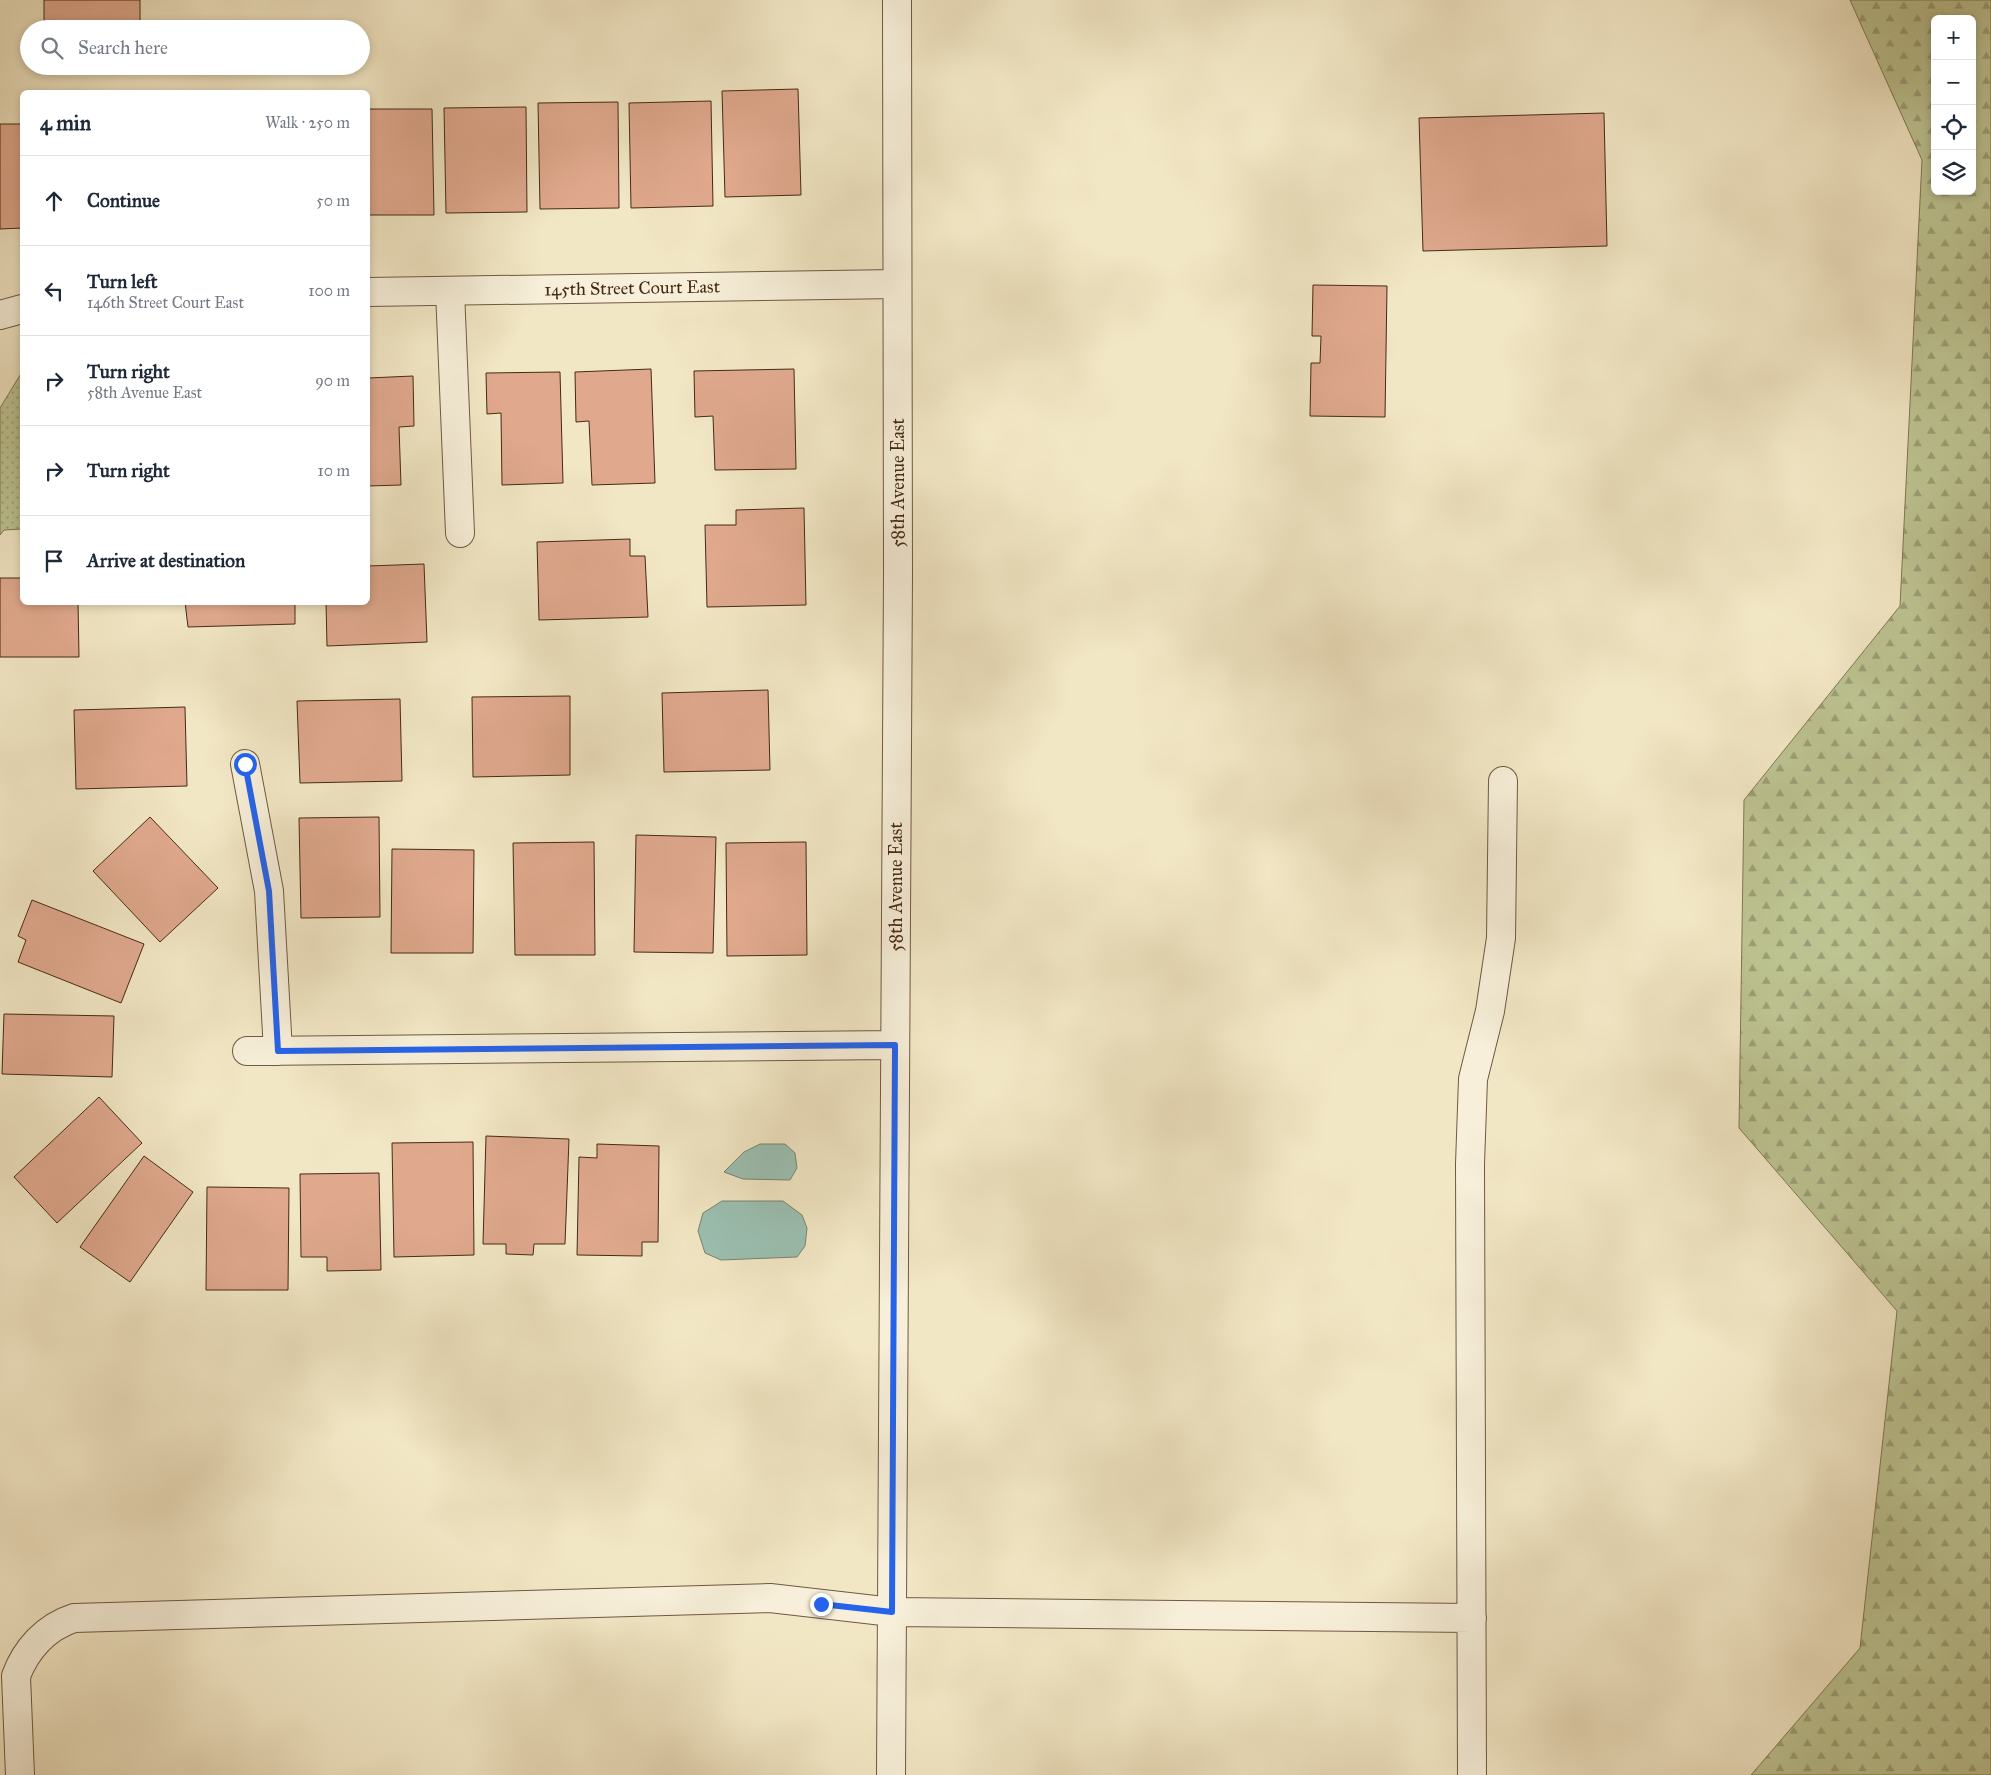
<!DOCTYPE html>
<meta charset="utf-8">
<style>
:root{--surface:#fff;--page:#f2f2f3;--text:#1f2937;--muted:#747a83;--line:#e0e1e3}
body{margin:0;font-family:"IM FELL Great Primer",serif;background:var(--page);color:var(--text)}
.controls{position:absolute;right:15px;top:15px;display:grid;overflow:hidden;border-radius:8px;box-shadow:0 2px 8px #0003}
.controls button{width:45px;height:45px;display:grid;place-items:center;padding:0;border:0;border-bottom:1px solid var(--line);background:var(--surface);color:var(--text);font:25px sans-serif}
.stop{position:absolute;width:15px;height:15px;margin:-11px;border:4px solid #2563eb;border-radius:50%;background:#fff}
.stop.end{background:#2563eb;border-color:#fff;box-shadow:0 1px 5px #0008}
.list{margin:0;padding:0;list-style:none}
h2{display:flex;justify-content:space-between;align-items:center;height:65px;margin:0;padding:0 20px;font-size:21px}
h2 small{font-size:16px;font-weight:400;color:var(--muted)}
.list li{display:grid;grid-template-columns:32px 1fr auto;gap:15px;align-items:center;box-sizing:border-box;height:90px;padding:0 20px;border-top:1px solid var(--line)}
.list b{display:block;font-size:19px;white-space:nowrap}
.list p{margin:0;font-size:16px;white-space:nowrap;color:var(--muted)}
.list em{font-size:16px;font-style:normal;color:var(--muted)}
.icon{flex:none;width:28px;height:28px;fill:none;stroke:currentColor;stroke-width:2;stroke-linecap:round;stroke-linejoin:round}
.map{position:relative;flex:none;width:1991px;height:1775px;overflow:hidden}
.search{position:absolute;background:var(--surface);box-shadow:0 2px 8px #0003;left:20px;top:20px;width:350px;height:55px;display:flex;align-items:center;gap:12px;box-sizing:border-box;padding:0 18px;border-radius:28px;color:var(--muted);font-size:19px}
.panel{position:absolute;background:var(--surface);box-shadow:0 2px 8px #0003;left:20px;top:90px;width:350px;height:515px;border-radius:8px}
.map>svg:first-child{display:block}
.forest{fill:url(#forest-firs);stroke:#817752;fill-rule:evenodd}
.park{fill:url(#park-dots);stroke:#817752}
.water{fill:#9bc0b2;stroke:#798472}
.building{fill:#e0a98e;stroke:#452a13}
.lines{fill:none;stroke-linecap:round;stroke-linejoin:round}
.minor-casing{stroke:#705940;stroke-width:30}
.minor{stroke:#f7efd9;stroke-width:28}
.route{stroke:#2563eb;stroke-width:6}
.labels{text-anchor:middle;stroke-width:4;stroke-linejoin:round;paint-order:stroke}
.street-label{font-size:18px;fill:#452a13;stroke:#f7efd9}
</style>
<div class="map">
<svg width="1991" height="1775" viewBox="0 0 1991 1775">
<defs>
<pattern id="forest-firs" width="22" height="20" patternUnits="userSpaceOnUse" patternTransform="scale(1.25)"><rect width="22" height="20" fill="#bdc492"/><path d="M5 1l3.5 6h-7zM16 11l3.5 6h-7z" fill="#9b9f76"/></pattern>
<pattern id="park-dots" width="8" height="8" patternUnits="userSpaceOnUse" patternTransform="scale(1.25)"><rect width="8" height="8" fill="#bdc492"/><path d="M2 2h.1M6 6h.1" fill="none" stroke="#9b9f76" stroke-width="1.8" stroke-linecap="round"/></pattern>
</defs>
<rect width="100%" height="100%" fill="#f2e7c5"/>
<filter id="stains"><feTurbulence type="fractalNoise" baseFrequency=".004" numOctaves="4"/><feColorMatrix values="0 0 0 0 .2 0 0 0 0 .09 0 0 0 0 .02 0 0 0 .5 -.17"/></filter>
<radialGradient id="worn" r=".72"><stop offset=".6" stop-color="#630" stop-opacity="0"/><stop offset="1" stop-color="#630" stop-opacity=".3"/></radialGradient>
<path class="forest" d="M1850,0H1991V1775H1751L1860,1648L1897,1311L1739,1128L1744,800L1900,606L1922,160ZM1935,19H1972V191H1935Z"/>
<path class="park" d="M22,372V529L4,530L0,535V408Z"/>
<path class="water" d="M760,1144H785L795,1153L797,1168L790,1180L743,1179L724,1172L744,1152Z
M722,1201H783L802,1215L807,1228L805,1246L797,1257L721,1260L705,1253L698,1231L703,1213Z"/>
<path class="building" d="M44,0H140V25L44,24Z
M798,89L801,195L725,197L722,91Z
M711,101L713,206L631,208L629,103Z
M618,102L619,208L540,209L538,103Z
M526,107L527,212L446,213L444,108Z
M368,109H432L434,215H368Z
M1604,113L1607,246L1423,251L1419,118Z
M0,124H22V228L0,229Z
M1313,285L1387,286L1385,417L1310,416L1311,363H1320L1321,336H1312Z
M651,369L655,483L592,485L589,421L576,422L575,372Z
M794,369L796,469L715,470L713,416L695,417L694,371Z
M560,372L563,483L502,485L501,413L487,414L486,373Z
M413,376L414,426L399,427L401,485L368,486V378Z
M804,508L806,605L707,607L705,525H736V510Z
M630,539V556H645L648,617L539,620L537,542Z
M424,564L427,642L327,646L326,602H368V566Z
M0,578H22V602H78L79,657H0Z
M185,602H295V624L188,627Z
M768,690L770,770L664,772L662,693Z
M570,696V775L473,777L472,697Z
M400,699L402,781L300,783L297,701Z
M185,707L187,786L76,789L74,710Z
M150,817L218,888L160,942L93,871Z
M379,817L380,917L301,918L299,818Z
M636,835L716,837L713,953L634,952Z
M594,842L595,955H515L513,843Z
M806,842L807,955L727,956L726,843Z
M392,849L474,850L473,953H391Z
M32,900L144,944L121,1003L18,962L26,940L18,936Z
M4,1014L114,1016L112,1077L2,1074Z
M99,1097L142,1143L57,1223L14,1177Z
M486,1136L569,1139L565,1244H534L533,1255L506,1254V1244H483Z
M473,1142L474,1255L394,1257L392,1143Z
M597,1144L659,1146L658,1242H642V1256L577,1255L579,1157L597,1158Z
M144,1156L193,1192L130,1282L80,1247Z
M379,1173L381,1270L327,1271V1257H301L300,1174Z
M207,1187L289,1188L288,1290H206Z"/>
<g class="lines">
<g class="minor-casing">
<path id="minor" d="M450,291L460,533
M368,292L897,284
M0,315L22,309
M245,764L269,891L278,1051
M247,1051L895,1045
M20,1775L16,1676C26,1649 46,1627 74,1618L770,1598L892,1612L1472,1618
M891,1775L898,574L897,0
M1472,1775L1470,1164L1473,1079L1490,1011L1501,938L1503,781"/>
</g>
<use href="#minor" class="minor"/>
</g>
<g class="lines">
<path class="route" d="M245,764L269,891L278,1051L895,1045L892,1612L821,1604"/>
</g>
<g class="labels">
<g class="street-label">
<text transform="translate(632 288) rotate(-1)" y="6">145th Street Court East</text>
<text transform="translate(898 483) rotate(-90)" y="6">58th Avenue East</text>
<text transform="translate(896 887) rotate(-90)" y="6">58th Avenue East</text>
</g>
</g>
<rect width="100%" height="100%" filter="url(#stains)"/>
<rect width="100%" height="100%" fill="url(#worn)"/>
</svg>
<div class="controls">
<button>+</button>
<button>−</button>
<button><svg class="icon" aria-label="locate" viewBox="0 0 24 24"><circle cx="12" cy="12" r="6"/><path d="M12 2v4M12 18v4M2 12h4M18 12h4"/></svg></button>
<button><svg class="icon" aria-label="layers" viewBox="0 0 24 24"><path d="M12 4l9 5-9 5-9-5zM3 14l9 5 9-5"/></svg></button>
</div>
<div class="stop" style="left:245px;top:764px"></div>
<div class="stop end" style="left:821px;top:1604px"></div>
<div class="search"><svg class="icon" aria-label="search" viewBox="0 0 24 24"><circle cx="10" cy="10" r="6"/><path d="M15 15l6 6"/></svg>Search here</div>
<section class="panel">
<h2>4 min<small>Walk · 250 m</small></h2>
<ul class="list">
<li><svg class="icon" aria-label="ahead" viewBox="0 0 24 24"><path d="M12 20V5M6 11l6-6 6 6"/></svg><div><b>Continue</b></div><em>50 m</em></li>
<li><svg class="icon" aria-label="left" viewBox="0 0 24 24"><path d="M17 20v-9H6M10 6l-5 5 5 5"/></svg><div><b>Turn left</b><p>146th Street Court East</p></div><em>100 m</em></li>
<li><svg class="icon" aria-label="right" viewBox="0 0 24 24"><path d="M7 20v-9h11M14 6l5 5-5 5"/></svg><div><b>Turn right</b><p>58th Avenue East</p></div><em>90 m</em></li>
<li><svg class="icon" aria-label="right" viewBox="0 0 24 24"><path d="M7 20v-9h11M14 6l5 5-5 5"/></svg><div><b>Turn right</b></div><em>10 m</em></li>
<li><svg class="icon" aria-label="arrive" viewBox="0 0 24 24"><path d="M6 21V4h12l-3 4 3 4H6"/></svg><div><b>Arrive at destination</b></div></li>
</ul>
</section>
</div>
